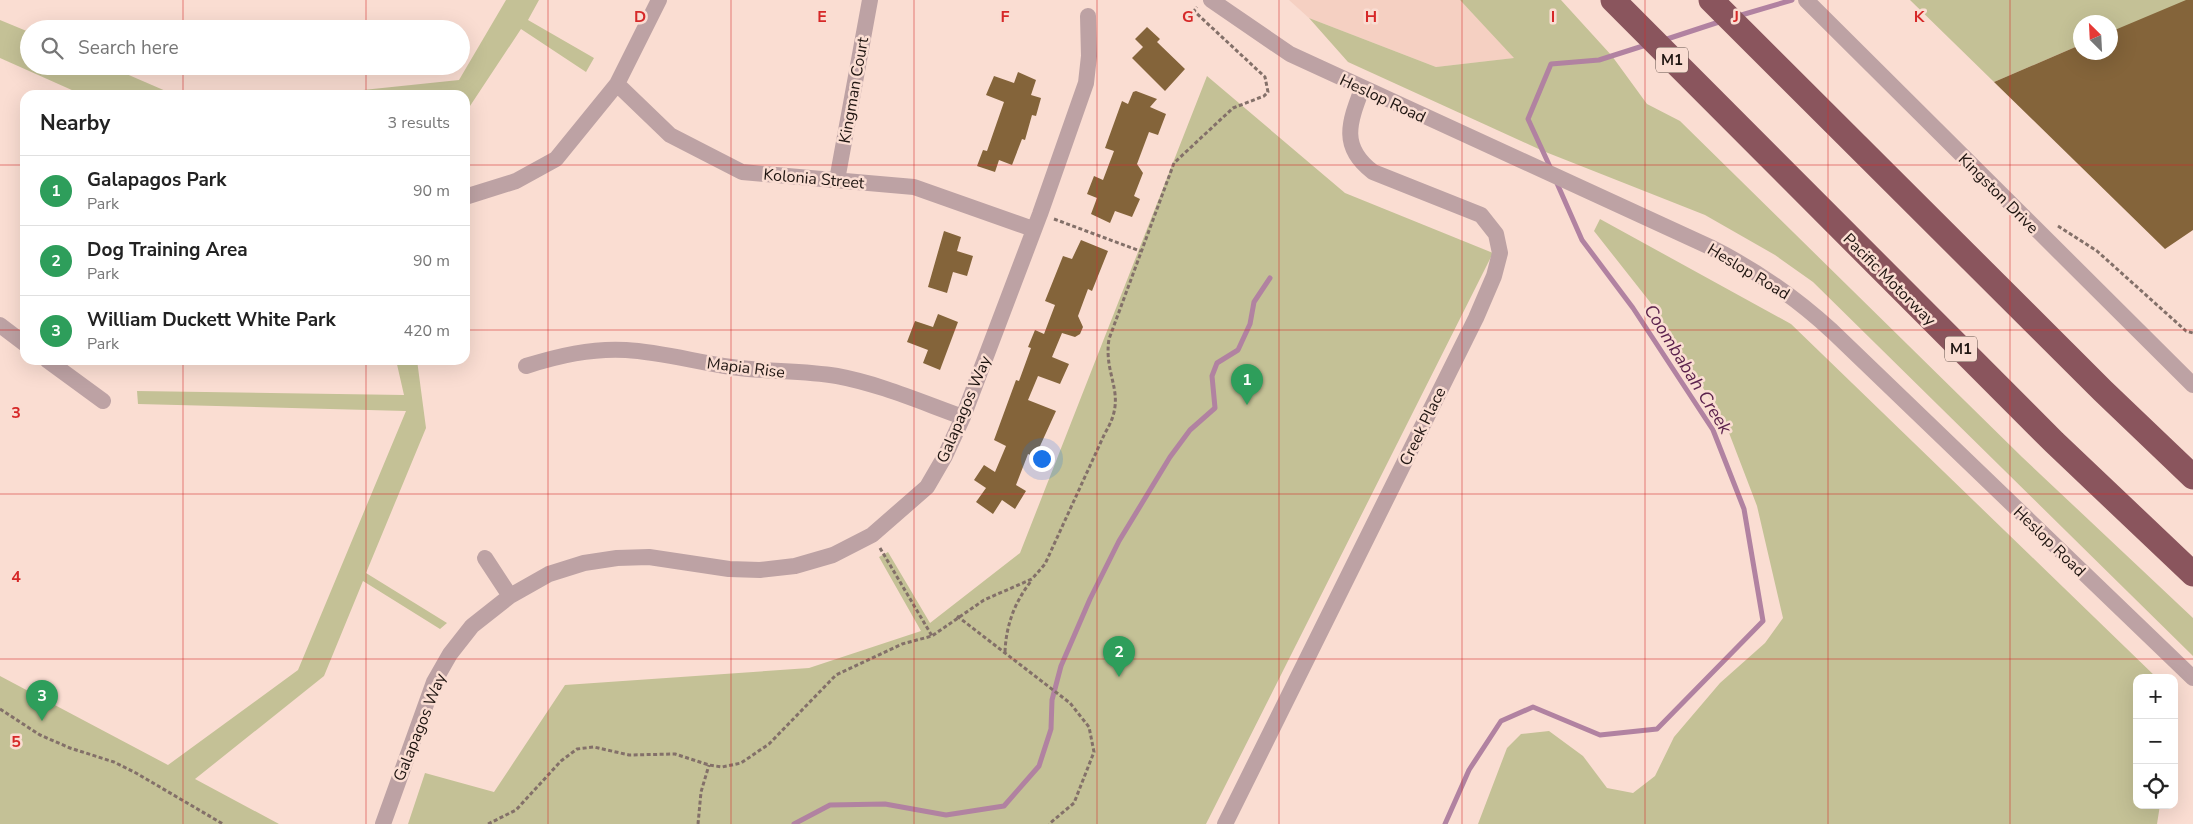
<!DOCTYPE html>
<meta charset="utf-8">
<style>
:root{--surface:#fff;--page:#f6f6f6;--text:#222;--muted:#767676;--line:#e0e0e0;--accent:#317a7c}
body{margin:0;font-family:"Nunito Sans",sans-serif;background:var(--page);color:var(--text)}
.controls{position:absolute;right:15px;bottom:15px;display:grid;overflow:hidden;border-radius:10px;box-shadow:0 5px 20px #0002}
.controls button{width:45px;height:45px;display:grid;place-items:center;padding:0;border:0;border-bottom:1px solid var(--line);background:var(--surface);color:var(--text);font:25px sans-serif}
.compass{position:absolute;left:2073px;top:15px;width:45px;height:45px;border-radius:50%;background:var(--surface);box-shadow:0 5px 20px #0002;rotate:336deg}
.you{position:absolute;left:1041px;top:458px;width:18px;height:18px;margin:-12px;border:4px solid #fff;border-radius:50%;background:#1a73e8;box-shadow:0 0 0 8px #1a73e833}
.badge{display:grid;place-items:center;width:32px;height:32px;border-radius:50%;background:var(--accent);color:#fff;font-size:16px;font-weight:700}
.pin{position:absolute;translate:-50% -41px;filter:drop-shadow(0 1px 2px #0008)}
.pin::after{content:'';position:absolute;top:26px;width:18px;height:15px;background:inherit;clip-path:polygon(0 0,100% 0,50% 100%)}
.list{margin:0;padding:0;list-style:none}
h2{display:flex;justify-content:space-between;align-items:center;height:65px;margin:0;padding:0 20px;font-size:21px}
h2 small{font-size:16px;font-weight:400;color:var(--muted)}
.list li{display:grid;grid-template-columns:32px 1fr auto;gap:15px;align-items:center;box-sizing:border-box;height:70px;padding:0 20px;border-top:1px solid var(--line)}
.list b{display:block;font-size:19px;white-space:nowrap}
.list p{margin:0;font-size:16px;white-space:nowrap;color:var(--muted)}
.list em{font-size:16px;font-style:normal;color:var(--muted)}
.icon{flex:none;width:28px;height:28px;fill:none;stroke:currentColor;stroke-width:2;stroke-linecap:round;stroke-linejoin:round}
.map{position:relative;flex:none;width:2193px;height:824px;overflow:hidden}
.search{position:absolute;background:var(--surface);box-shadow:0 5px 20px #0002;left:20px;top:20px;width:450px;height:55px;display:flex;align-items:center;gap:12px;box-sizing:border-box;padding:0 18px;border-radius:28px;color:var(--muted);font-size:19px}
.panel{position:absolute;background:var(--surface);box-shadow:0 5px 20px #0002;left:20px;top:90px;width:450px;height:275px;border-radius:15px}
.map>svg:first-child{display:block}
.built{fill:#f5d0c2}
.green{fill:#c4c196}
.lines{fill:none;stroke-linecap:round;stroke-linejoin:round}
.stream{stroke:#b182a1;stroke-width:5}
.building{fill:#84643a}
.path{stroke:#837069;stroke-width:3;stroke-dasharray:4 2.5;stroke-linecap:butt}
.minor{stroke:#bda2a4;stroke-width:16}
.highway{stroke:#8a555d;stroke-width:25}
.grid{fill:none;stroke:#d62828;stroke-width:1;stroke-opacity:0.55}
.labels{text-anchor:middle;stroke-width:5;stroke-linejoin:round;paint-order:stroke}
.shield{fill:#faddd2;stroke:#61514b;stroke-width:1}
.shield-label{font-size:15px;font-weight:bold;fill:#1f1511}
.street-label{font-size:16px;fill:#1f1511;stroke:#faddd2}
.water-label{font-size:18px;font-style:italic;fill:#5c224d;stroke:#faddd2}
.grid-label{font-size:16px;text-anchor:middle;font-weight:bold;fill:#d62828;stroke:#faddd2;stroke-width:5;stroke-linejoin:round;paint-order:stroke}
</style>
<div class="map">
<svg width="2193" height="824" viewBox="0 0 2193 824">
<rect width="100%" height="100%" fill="#faddd2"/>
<path class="built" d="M1289,0H1460L1515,58L1436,67L1309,18Z"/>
<path class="green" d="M506,0H539L528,20L594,58L586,72L521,29L470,106L465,107V95H315L459,80Z
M1460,0H1561L1612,56L1647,104L1680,121L2022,457L2193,618V656L1813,282L1775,255L1705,215L1543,151L1348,62L1309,18L1436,67L1514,58Z
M1910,0H2193L2111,37L2110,22H2080V45L1994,82Z
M0,20L29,32V66H108L175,95H83L0,58Z
M1207,76L1345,193L1493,253L1206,824H408L425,773L494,792L565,685L809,668L921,631L879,557L888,552L930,623L1020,553Z
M1600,219L1791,324L2157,678H2137V805H2160L2157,824H1478L1507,748L1521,734L1549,731L1583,756L1607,788L1633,793L1655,776L1674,737L1720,683L1765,643L1783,618L1757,506L1726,425L1650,302L1594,231Z
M396,360H417L426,428L366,573L447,623L440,629L363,581L324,676L195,779L279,824H0V676L168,765L298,670L406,411L138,404L137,391L404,395Z"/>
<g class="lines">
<path class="stream" d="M1738,16L1792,0
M1664,40L1722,21
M1551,169L1528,119L1551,64L1599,60L1646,45
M794,824L830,805L885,804L946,815L1004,806L1039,766L1051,729L1052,700L1061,666L1090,599L1119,541L1170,457L1190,430L1215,408L1212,376L1217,363L1238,350L1250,324L1254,302L1270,278
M1445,824L1469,770L1501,721L1533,707L1600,735L1657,729L1763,621L1744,509L1713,430L1633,308L1582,240L1556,181"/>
</g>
<path class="building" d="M2186,0H2193V230L2165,249L1994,82L2080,45V52H2110V32Z
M1147,27L1160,39L1157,42L1185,69L1165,91L1132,58L1143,47L1135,39Z
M1018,72L1036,80L1031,95L1041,98L1036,116L1032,115L1025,140L1022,139L1012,165L999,160L995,172L977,166L983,150L987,151L1004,102L986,95L994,76L1014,83Z
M1136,91L1157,99L1150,107L1166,114L1158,135L1149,132L1137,164L1143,173L1134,196L1140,199L1132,217L1115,211L1110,223L1091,214L1097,198L1087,194L1094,176L1103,180L1114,151L1105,148L1122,101L1128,104L1133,92Z
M944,231L961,237L957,251L973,256L967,276L953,272L947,293L928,287Z
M1081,240L1108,251L1092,291L1088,289L1078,316L1083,327L1080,334L1075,337L1062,333L1052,357L1069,364L1060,384L1038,376L1028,400L1056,411L1035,457L1028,454L1016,485L1026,491L1015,509L1002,500L993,514L976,502L986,488L974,480L984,465L995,472L1006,446L994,440L1016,380L1019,381L1031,348L1028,347L1035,330L1044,334L1055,305L1045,301L1063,256L1072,259Z
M938,314L958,322L940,370L923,363L928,350L907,342L915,321L933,327Z"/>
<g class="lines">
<path class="path" d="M1054,219L1140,251
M2058,226L2097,251L2186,331L2193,333
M880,548L932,636
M957,616L1070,703L1089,727L1094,752L1074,803L1049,824
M1005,652C1006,625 1015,601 1032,580
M0,709L40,735L70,748L114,762L136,773L223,824
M488,824L516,810L561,761L577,749L594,747L629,755L675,754L709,765L722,767L741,763L769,744L836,675L902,644L932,636L984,600L1032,579L1045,564L1105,433C1129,394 1103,378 1109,339L1174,163L1233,108L1264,96L1268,92L1265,77L1194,11L1197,7
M698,824L701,792L709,765"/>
<path class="minor" d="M1211,0L1290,54L1710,247C1756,270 1795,297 1832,331L2193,678
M1806,0L2193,385
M617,84L670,135L742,172L914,187L1033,229
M837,180L870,0
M465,197L516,181L556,159L617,84L659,0
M0,325L25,344
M47,360L103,401
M526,366C558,356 591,348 626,350C661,352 696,362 731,367C766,372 802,370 837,376C880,384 921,402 963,417
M485,558L510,596
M383,824L434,682L450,654L472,626L510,596L549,574L584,563L617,558L649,557L729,569L760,570L795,566L833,555L872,535L927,487L945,456L963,417L1040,214L1086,83L1089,56L1088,16
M1225,824L1476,318L1494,276L1500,253L1496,234L1481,215L1373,172C1340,147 1349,123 1362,89"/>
<path class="highway" d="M1613,0L2054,442L2193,574
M1711,0L2103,391L2193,477"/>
</g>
<path class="grid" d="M183,0V29M366,0V29M548,0V824M731,0V824M914,0V824M1097,0V824M1279,0V824M1462,0V824M1645,0V824M1828,0V824M2010,0V824M183,66V95M366,66V95M0,165H25M465,165H2193M0,330H25M465,330H2193M183,360V824M366,360V824M0,494H2193M0,659H2193"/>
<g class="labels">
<g class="shield">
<rect x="1656" y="47.5" width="32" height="25" rx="4"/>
<rect x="1945" y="336.5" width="32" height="25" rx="4"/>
</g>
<g class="shield-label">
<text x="1672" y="65">M1</text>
<text x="1961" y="354">M1</text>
</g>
<g class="street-label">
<text transform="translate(853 90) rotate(-80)" y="6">Kingman Court</text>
<text transform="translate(1383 98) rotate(25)" y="6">Heslop Road</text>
<text transform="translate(814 178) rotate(5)" y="6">Kolonia Street</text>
<text transform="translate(1999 193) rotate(45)" y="6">Kingston Drive</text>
<text transform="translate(1749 271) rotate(31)" y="6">Heslop Road</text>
<text transform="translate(1890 279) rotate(45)" y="6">Pacific Motorway</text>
<text transform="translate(746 367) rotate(7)" y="6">Mapia Rise</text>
<text transform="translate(963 409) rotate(-67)" y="6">Galapagos Way</text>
<text transform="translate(1422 426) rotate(-64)" y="6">Creek Place</text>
<text transform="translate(2050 541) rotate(44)" y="6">Heslop Road</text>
<text transform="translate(419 727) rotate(-68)" y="6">Galapagos Way</text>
</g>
<g class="water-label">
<text transform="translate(1688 369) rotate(58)" y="6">Coombabah Creek</text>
</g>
</g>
<g class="grid-label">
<text x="640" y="22">D</text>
<text x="822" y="22">E</text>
<text x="1005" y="22">F</text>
<text x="1188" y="22">G</text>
<text x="1371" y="22">H</text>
<text x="1553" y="22">I</text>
<text x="1736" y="22">J</text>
<text x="1919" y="22">K</text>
<text x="16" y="418">3</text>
<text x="16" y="582">4</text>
<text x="16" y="747">5</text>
</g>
</svg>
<div class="controls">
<button>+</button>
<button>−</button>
<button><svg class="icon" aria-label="locate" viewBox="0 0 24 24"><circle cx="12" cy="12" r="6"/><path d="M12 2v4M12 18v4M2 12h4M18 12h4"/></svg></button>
</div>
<svg class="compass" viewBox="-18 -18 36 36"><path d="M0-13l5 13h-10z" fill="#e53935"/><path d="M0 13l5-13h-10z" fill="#767676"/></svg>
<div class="you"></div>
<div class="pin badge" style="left:1247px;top:405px;background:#2e9e5b">1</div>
<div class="pin badge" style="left:1119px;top:677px;background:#2e9e5b">2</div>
<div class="pin badge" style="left:42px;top:721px;background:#2e9e5b">3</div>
<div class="search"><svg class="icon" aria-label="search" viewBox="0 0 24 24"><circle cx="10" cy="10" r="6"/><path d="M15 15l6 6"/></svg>Search here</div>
<section class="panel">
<h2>Nearby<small>3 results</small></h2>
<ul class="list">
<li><span class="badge" style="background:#2e9e5b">1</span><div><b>Galapagos Park</b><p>Park</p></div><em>90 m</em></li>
<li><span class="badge" style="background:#2e9e5b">2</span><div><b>Dog Training Area</b><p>Park</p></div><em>90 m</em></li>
<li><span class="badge" style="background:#2e9e5b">3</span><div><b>William Duckett White Park</b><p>Park</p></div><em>420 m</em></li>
</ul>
</section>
</div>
